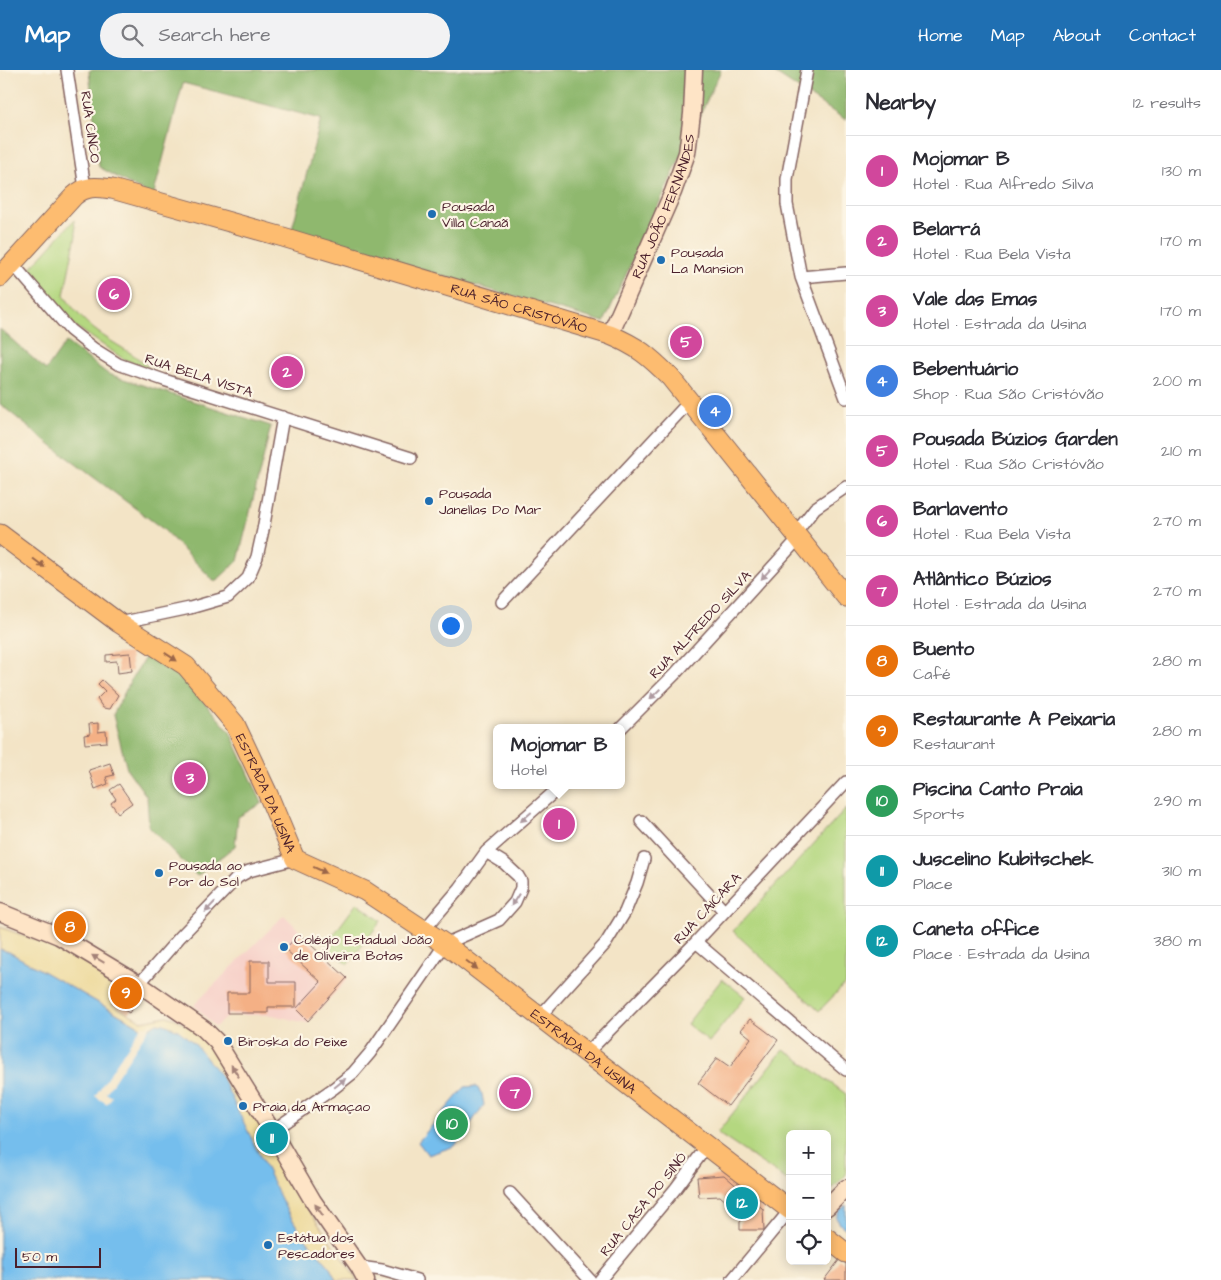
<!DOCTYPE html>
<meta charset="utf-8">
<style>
:root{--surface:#fff;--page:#f2f2f3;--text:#2b2b33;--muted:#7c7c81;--line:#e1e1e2;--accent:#1f6fb2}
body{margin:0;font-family:"Architects Daughter",sans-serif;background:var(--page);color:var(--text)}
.controls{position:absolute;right:15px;bottom:15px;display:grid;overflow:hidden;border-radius:8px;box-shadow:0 2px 12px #0003}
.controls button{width:45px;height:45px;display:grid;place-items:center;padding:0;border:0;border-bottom:1px solid var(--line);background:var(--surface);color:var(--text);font:25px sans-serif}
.scale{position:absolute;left:15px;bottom:12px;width:86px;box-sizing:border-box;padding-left:5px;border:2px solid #4a1f2b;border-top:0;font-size:14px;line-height:18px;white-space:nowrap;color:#4a1f2b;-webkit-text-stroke:4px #fcf5e5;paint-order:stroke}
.you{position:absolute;left:450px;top:555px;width:18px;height:18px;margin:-12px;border:4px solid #fff;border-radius:50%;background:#1a73e8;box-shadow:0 0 0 8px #1a73e833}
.badge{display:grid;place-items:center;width:32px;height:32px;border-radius:50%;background:var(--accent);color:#fff;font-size:16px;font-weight:700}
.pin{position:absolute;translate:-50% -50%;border:2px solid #fff;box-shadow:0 1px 5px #0006}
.popup{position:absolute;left:493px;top:654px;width:132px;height:65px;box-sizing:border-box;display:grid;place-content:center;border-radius:8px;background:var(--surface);filter:drop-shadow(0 1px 4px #0005);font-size:16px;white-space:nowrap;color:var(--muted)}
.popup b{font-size:19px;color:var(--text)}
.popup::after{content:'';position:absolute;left:50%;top:100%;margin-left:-10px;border:10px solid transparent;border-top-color:var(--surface)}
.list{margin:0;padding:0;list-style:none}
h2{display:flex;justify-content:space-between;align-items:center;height:65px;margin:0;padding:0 20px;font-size:21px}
h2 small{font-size:16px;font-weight:400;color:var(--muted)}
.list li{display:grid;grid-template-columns:32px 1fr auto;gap:15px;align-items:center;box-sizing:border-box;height:70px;padding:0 20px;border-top:1px solid var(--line)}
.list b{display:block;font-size:19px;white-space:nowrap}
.list p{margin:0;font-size:16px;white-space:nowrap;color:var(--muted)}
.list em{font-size:16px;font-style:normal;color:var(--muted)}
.icon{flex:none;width:28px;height:28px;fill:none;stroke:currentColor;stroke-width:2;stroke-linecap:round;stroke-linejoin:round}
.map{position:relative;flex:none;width:846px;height:1210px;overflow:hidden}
header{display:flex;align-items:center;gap:30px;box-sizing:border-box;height:70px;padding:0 25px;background:var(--accent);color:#fff}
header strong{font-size:24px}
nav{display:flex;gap:28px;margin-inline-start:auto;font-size:18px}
.search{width:350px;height:45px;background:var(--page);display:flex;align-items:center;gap:12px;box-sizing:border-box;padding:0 18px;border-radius:28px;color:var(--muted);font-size:19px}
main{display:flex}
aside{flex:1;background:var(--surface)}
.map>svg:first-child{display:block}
.built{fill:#f7d1c9}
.green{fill:#b4d780;stroke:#7f7b56}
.forest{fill:#8fb86e;stroke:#6c6c4c}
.sand{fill:#eeda9e;stroke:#9c7c64}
.water{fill:#74beed;stroke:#5f6e8c}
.pier{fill:#f3e4c6}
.building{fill:#f4b085}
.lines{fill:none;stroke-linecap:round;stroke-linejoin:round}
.street-casing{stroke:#856461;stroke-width:14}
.secondary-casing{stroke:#856461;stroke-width:19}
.primary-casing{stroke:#856461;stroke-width:21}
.street{stroke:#fff;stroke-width:11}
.secondary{stroke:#fee4c6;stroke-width:16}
.primary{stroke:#fdbc70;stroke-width:19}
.oneway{fill:#9b664a}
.oneway2{fill:#ae9aa0}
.oneway3{fill:#a48278}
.poi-dot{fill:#1f6fb2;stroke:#fcf5e5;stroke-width:2}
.labels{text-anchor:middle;stroke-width:4.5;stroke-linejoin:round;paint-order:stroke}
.street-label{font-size:14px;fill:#4a1f2b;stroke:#fcf5e5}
.poi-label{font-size:14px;fill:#4a1f2b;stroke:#fcf5e5;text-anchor:start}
</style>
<header>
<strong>Map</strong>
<div class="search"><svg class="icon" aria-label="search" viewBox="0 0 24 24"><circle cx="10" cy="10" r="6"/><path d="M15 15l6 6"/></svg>Search here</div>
<nav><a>Home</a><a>Map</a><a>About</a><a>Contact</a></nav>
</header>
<main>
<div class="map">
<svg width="846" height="1210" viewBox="0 0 846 1210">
<rect width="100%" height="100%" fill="#fcf5e5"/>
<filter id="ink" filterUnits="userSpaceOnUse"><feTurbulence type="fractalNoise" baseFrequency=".02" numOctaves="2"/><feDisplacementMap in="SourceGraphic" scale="10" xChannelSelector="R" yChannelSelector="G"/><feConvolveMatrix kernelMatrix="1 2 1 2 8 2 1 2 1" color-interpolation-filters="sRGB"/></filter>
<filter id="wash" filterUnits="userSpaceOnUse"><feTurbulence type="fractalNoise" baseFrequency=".0096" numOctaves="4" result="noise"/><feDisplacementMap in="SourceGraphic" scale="20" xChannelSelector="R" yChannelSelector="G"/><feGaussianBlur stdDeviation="1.12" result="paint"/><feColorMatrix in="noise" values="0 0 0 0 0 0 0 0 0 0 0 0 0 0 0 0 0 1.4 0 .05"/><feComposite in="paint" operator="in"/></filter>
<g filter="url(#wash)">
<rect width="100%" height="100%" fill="#f3e4c6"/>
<path class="built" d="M284,845L348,909L307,953L272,945H229L215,957L194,935Z"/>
<path class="green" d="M74,150L76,165L64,225C74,241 89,257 105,267C121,278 139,286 152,301L122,288L75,256L28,201Z
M846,739V913L819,941L733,861Z
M357,833L381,851L348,894L325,876Z
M722,909L745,927L709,972L687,954Z
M784,979L846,1024V1105L827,1124V1064H790V1112L717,1063Z"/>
<path class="forest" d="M94,0H721L604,252L291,163L321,49L183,13L153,127L99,97L89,1Z
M770,0H846V50Z
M0,259L46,300L66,272L108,304L271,356L238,491L215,512L163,459L53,377L0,334Z
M148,583L180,604L230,662L262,733L238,747L235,776L197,806L149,757L147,727L127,699L113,645L132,608Z"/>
<path class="sand" d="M0,857C42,873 91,885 125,916L112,934L142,951L167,946L178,950L198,963L214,976L269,1066L306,1136L357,1210H336L329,1196L301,1163L286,1139L146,960L9,882L0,879Z"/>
<path class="water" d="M0,879L9,882L146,960L157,953L164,954L178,960L194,973L221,1006L286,1139L301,1163L329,1196L336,1210H0Z
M476,1016L482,1024L484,1035L455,1076L428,1085L418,1072L465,1017Z
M846,1135V1159L840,1154L836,1148L839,1141Z"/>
<path class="pier" d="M153,952L106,1023L112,1027L107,1034L95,1026L142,955L146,957Z"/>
<g id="blocks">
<path class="building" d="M130,583L132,601L118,603L117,591L106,592V585Z
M102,610L118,625L110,639L103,638L97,629L105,621L98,614Z
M98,653V662L106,661L107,672L85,674L84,665L90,664L89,654Z
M110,693L114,705L106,707L108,714L95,719L89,700Z
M119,714L132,733L118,743L111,733L116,729L110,720Z
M299,864L347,908L308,951L296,939L321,912L285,879Z
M250,891H269V912H296V937H268V943H227V923H250Z
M126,918L140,927L129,943L115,934Z
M750,949L778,970L728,1036L698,1013L717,988L730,997L751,968L741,960Z
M724,1105L763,1139L764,1160H740V1152L744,1147L720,1126L699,1127L697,1107Z
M840,1189L846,1194V1210H824Z"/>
</g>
</g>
<g filter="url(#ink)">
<use href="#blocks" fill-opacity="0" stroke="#856461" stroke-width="1"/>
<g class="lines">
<g class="street-casing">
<path id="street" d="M67,0L85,118
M807,0L787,109V134L801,207L846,328
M12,193L70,260L94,279L118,294L164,310L411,388
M801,207L846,203
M795,464L815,438L846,417
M502,532L690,331
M119,553L190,538L228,527L248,508L257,487L263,460L283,347
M621,658L675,604L799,468
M641,751L724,841
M424,860L460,818L486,782L562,715
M696,872L846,1000
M139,914L180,867L238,807L249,801L295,789
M540,946L606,873L625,842L637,813L644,789
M587,983L696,872L846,712
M272,1061L334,1018L353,1003L370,983L445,874L499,850L515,832L521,818V811L518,806L504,793L486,782
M510,1123L590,1210
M359,1197L382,1200L417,1210
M600,1210L676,1118L707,1076
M732,1210L790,1140"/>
</g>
<g class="secondary-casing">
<g id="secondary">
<path id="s1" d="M610,265L673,122L687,83L692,44L694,0"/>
<path d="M0,842L59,866L139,914L204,959L217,972L272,1061L313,1131L359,1197L366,1210"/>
<path d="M827,1137L846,1118"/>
</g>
</g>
<g class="primary-casing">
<g id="primary">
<path id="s2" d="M0,207L74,126C86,115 97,117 112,119L283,167L610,265C637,276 649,286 670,307L846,527"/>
<path id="s3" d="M0,464L119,553L186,596L235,654L267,722L295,789L365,821L445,874L790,1140"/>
<path d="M827,1168L846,1183"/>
</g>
</g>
<use href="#street" class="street"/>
<use href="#secondary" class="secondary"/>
<use href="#primary" class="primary"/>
</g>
<defs><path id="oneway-solid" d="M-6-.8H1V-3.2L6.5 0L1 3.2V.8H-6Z" transform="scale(1.25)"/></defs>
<g class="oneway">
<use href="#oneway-solid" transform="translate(39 493) rotate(37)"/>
<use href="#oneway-solid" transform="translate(171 587) rotate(33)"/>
<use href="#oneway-solid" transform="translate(320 800) rotate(25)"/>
<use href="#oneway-solid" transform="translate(472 895) rotate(37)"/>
</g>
<g class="oneway2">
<use href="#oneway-solid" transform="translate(766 504) rotate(132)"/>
<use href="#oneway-solid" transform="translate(655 624) rotate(135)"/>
<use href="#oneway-solid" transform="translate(526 747) rotate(139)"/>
<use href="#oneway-solid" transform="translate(515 830) rotate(122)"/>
<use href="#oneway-solid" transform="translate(210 837) rotate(133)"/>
<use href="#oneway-solid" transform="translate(340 1013) rotate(-39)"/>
</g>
<g class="oneway3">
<use href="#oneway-solid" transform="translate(98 889) rotate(-149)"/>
<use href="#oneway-solid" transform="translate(235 1001) rotate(-122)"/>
<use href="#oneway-solid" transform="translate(319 1140) rotate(-125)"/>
</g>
</g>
<g class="poi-dot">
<circle cx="432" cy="144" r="5"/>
<circle cx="661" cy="190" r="5"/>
<circle cx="429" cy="431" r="5"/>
<circle cx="159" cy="803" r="5"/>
<circle cx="284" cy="877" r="5"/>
<circle cx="228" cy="971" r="5"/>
<circle cx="243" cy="1036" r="5"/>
<circle cx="268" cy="1175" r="5"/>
</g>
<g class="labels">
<g class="street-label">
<text transform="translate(91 57) rotate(82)" y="5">RUA CINCO</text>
<text dy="5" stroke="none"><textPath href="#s1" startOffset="140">RUA JOÃO FERNANDES</textPath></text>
<text dy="5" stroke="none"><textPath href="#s2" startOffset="574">RUA SÃO CRISTÓVÃO</textPath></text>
<text transform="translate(199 305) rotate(18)" y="5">RUA BELA VISTA</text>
<text transform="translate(700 554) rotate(-47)" y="5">RUA ALFREDO SILVA</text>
<text dy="5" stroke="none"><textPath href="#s3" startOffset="380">ESTRADA DA USINA</textPath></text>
<text transform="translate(707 838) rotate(-47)" y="5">RUA CAICARA</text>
<text dy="5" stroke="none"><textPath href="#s3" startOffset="800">ESTRADA DA USINA</textPath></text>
<text transform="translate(643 1134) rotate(-51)" y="5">RUA CASA DO SINÓ</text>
</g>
<g class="poi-label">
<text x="442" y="141">Pousada<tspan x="442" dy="16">Villa Canaã</tspan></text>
<text x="671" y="187">Pousada<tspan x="671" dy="16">La Mansion</tspan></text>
<text x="439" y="428">Pousada<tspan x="439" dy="16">Janellas Do Mar</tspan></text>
<text x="169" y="800">Pousada ao<tspan x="169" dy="16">Por do Sol</tspan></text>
<text x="294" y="874">Colégio Estadual João<tspan x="294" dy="16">de Oliveira Botas</tspan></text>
<text x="238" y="976">Biroska do Peixe</text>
<text x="253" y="1041">Praia da Armaçao</text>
<text x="278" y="1172">Estátua dos<tspan x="278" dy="16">Pescadores</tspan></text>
</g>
</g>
</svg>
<div class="controls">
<button>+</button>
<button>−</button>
<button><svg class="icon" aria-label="locate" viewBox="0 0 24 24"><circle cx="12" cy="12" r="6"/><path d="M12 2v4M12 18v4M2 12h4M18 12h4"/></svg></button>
</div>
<div class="scale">50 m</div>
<div class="you"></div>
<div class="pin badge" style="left:559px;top:754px;background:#d1479c">1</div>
<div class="popup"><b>Mojomar B</b>Hotel</div>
<div class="pin badge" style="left:287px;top:302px;background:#d1479c">2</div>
<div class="pin badge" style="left:190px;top:708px;background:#d1479c">3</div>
<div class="pin badge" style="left:715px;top:341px;background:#3f7fe0">4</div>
<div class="pin badge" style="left:686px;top:272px;background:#d1479c">5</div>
<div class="pin badge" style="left:114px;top:224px;background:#d1479c">6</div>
<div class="pin badge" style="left:515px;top:1023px;background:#d1479c">7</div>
<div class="pin badge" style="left:70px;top:857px;background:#e8710a">8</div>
<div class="pin badge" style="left:126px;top:923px;background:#e8710a">9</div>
<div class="pin badge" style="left:452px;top:1054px;background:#2e9e5b">10</div>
<div class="pin badge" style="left:272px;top:1068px;background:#0f9aa8">11</div>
<div class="pin badge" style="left:742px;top:1133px;background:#0f9aa8">12</div>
</div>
<aside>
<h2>Nearby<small>12 results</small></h2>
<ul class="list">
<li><span class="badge" style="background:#d1479c">1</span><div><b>Mojomar B</b><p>Hotel · Rua Alfredo Silva</p></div><em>130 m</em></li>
<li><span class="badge" style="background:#d1479c">2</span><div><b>Belarrá</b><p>Hotel · Rua Bela Vista</p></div><em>170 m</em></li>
<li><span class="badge" style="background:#d1479c">3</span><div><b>Vale das Emas</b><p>Hotel · Estrada da Usina</p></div><em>170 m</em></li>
<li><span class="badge" style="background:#3f7fe0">4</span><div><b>Bebentuário</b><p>Shop · Rua São Cristóvão</p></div><em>200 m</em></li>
<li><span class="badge" style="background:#d1479c">5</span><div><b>Pousada Búzios Garden</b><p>Hotel · Rua São Cristóvão</p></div><em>210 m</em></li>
<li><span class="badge" style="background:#d1479c">6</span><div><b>Barlavento</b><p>Hotel · Rua Bela Vista</p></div><em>270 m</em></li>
<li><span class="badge" style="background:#d1479c">7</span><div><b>Atlântico Búzios</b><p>Hotel · Estrada da Usina</p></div><em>270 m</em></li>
<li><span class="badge" style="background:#e8710a">8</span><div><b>Buento</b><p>Café</p></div><em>280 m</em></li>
<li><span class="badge" style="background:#e8710a">9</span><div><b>Restaurante A Peixaria</b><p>Restaurant</p></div><em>280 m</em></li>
<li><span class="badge" style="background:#2e9e5b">10</span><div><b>Piscina Canto Praia</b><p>Sports</p></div><em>290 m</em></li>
<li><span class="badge" style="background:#0f9aa8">11</span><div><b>Juscelino Kubitschek</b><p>Place</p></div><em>310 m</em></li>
<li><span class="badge" style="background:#0f9aa8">12</span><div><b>Caneta office</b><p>Place · Estrada da Usina</p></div><em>380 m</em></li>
</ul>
</aside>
</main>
